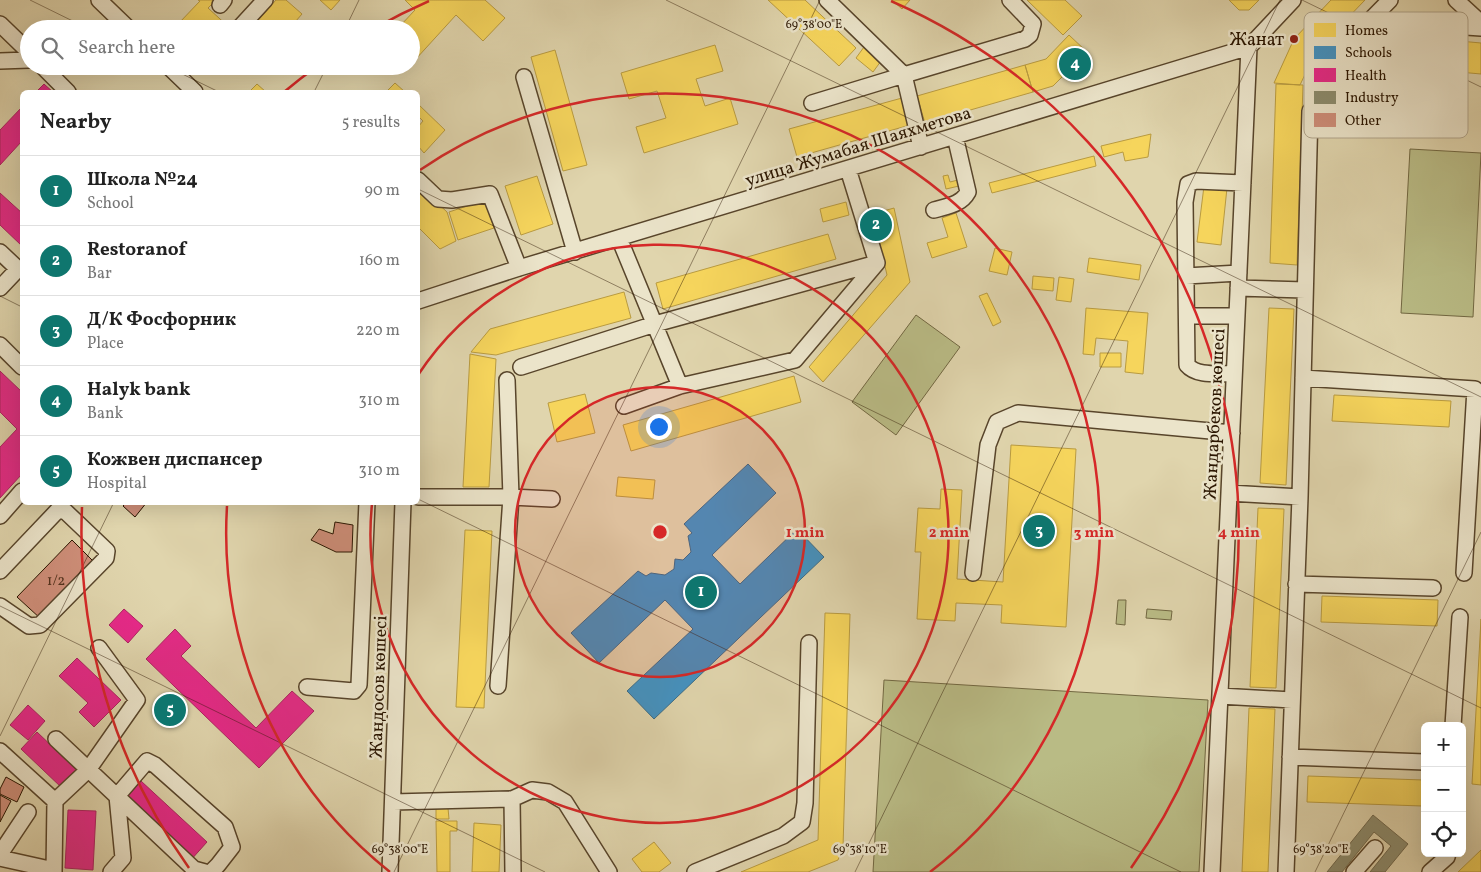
<!DOCTYPE html>
<meta charset="utf-8">
<style>
:root{--surface:#fff;--page:#f6f6f6;--text:#222;--muted:#767676;--line:#e0e0e0;--accent:#0f766e}
body{margin:0;font-family:Vollkorn,serif;background:var(--page);color:var(--text)}
.controls{position:absolute;right:15px;bottom:15px;display:grid;overflow:hidden;border-radius:8px;box-shadow:0 5px 20px #0002}
.controls button{width:45px;height:45px;display:grid;place-items:center;padding:0;border:0;border-bottom:1px solid var(--line);background:var(--surface);color:var(--text);font:25px sans-serif}
.you{position:absolute;left:658px;top:426px;width:18px;height:18px;margin:-12px;border:4px solid #fff;border-radius:50%;background:#1a73e8;box-shadow:0 0 0 8px #1a73e833}
.badge{display:grid;place-items:center;width:32px;height:32px;border-radius:50%;background:var(--accent);color:#fff;font-size:16px;font-weight:700}
.pin{position:absolute;translate:-50% -50%;border:2px solid #fff;box-shadow:0 1px 5px #0006}
.list{margin:0;padding:0;list-style:none}
h2{display:flex;justify-content:space-between;align-items:center;height:65px;margin:0;padding:0 20px;font-size:21px}
h2 small{font-size:16px;font-weight:400;color:var(--muted)}
.list li{display:grid;grid-template-columns:32px 1fr auto;gap:15px;align-items:center;box-sizing:border-box;height:70px;padding:0 20px;border-top:1px solid var(--line)}
.list b{display:block;font-size:19px;white-space:nowrap}
.list p{margin:0;font-size:16px;white-space:nowrap;color:var(--muted)}
.list em{font-size:16px;font-style:normal;color:var(--muted)}
.icon{flex:none;width:28px;height:28px;fill:none;stroke:currentColor;stroke-width:2;stroke-linecap:round;stroke-linejoin:round}
.map{position:relative;flex:none;width:1481px;height:872px;overflow:hidden}
.search{position:absolute;background:var(--surface);box-shadow:0 5px 20px #0002;left:20px;top:20px;width:400px;height:55px;display:flex;align-items:center;gap:12px;box-sizing:border-box;padding:0 18px;border-radius:28px;color:var(--muted);font-size:19px}
.panel{position:absolute;background:var(--surface);box-shadow:0 5px 20px #0002;left:20px;top:90px;width:400px;height:415px;border-radius:8px}
.map>svg:first-child{display:block}
.green{fill:#b9bb85;stroke:#726842}
.homes{fill:#f6d55c;stroke:#b99b40}
.schools{fill:#4393c3;stroke:#3c6d88}
.health{fill:#e7298a;stroke:#ae2361}
.industry{fill:#8c8c6e;stroke:#6f684d}
.building{fill:#ce8e79;stroke:#2a1500}
.lines{fill:none;stroke-linecap:round;stroke-linejoin:round}
.minor-casing{stroke:#58452b;stroke-width:18}
.minor{stroke:#ebe4ca;stroke-width:15}
.ticks{fill:none;stroke:#2a1500;stroke-width:1;stroke-opacity:0.45}
.ring{fill:none;stroke:#d62828;stroke-width:2.5}
.poi-dot{fill:#8f2418;stroke:#ebe4ca;stroke-width:2}
.labels{text-anchor:middle;stroke-width:5;stroke-linejoin:round;paint-order:stroke}
.number-label{font-size:15px;fill:#53331e}
.poi-label{font-size:18px;fill:#2a1500;stroke:#ebe4ca;text-anchor:end}
.street-label{font-size:18px;fill:#2a1500;stroke:#ebe4ca}
.key{fill:#ebe4ca;stroke:#b1a68d;stroke-width:1}
.key-label{font-size:14px;fill:#2a1500}
.ticks-label{font-size:12px;text-anchor:middle;fill:#2a1500;stroke:#ebe4ca;stroke-width:5;stroke-linejoin:round;paint-order:stroke}
.centre{fill:#d62828;stroke:#ebe4ca;stroke-width:2.5}
.ring-label{font-size:15px;text-anchor:middle;font-weight:bold;fill:#d62828;stroke:#ebe4ca;stroke-width:5;stroke-linejoin:round;paint-order:stroke}
</style>
<div class="map">
<svg width="1481" height="872" viewBox="0 0 1481 872">
<rect width="100%" height="100%" fill="#e0d5ad"/>
<filter id="stains"><feTurbulence type="fractalNoise" baseFrequency=".004" numOctaves="4"/><feColorMatrix values="0 0 0 0 .2 0 0 0 0 .09 0 0 0 0 .02 0 0 0 .5 -.17"/></filter>
<radialGradient id="worn" r=".72"><stop offset=".6" stop-color="#630" stop-opacity="0"/><stop offset="1" stop-color="#630" stop-opacity=".3"/></radialGradient>
<path class="green" d="M1410,149L1481,153L1473,317L1401,313Z
M916,315L960,347L896,435L852,402Z
M1118,600H1126L1125,625L1116,624Z
M1147,609L1172,611L1171,620L1146,618Z
M884,680L1208,700L1199,872H873Z"/>
<path class="homes" d="M198,0H216L208,8L231,29H186L179,23L200,1Z
M276,0H286L302,14L289,29H250Z
M320,0H340L331,10Z
M405,0H485L505,18L483,41L456,15L415,60L411,56V29H389L395,22L400,26L415,10Z
M768,0H805L856,48L839,66Z
M892,0H910L902,9Z
M1027,0H1065L1082,16L1063,35Z
M1229,0H1259L1249,10H1239Z
M1331,0H1365L1316,51L1300,85L1274,83L1294,39Z
M1373,33L1481,43V74L1370,64Z
M1069,35L1087,52L1053,86L1033,92L1025,65L1046,59Z
M715,45L723,71L696,79L705,106L730,98L738,124L644,153L636,127L666,118L657,91L629,99L621,73Z
M864,47L881,61L873,72L856,58Z
M555,50L587,165L563,171L531,57Z
M1025,65L1033,92L925,123L917,96Z
M395,83L405,92H386Z
M257,84L266,92H249Z
M1276,84L1303,85L1297,265L1270,263Z
M902,98L910,125L797,157L789,129Z
M418,104L445,130L424,153L418,146V127L423,121L418,116Z
M1151,134L1148,157L1125,161L1123,152L1104,157L1101,146Z
M1094,156L1096,166L992,193L989,183Z
M948,175L950,182L958,180L959,186L946,189L943,176Z
M537,176L553,224L521,235L505,186Z
M418,185L447,212L456,241L440,249L418,227Z
M1204,186L1227,188L1221,245L1197,242Z
M485,200L494,228L458,240L449,212Z
M846,202L849,215L823,222L820,209Z
M894,208L910,282L823,382L809,367L887,275L873,214Z
M956,213L967,247L932,258L927,243L948,237L942,218Z
M828,234L836,259L663,309L656,283Z
M995,248L1012,252L1007,275L989,271Z
M1089,258L1141,265L1139,280L1087,272Z
M1033,276L1054,278L1053,291L1032,289Z
M1059,277L1074,279L1071,302L1056,300Z
M624,292L631,318L496,355L471,352L490,329Z
M987,293L1001,322L993,326L979,296Z
M1086,308L1148,313L1143,374L1125,372L1128,341L1096,338L1094,355L1083,354Z
M1269,308L1294,309L1286,485L1260,483Z
M1100,353H1121V367H1100Z
M470,354L496,359L489,487H463Z
M794,376L801,402L631,451L623,425Z
M585,394L595,433L557,442L548,403Z
M1334,395L1451,401L1449,427L1332,421Z
M1011,445L1076,449L1066,627L1001,623L1002,605L956,603L955,621L917,619L921,552H915L918,508L940,509L941,489L962,490L957,579L1003,582Z
M618,477L655,480L653,499L616,496Z
M1258,508L1284,509L1276,688L1250,687Z
M465,530L492,531L484,708L456,707Z
M1322,596L1438,600L1437,626L1321,622Z
M825,613L850,614L843,847L838,860L808,872H741L818,840Z
M1481,619V785L1472,784Z
M1249,708L1275,709L1268,872H1242Z
M1308,776L1423,780L1422,806L1307,802Z
M436,808H448L449,819H436Z
M436,821H457V831H450V872H437Z
M474,823L501,825L499,872H472Z
M654,842L671,863L659,872H642L632,859Z
M1481,850V872H1458Z"/>
<path class="schools" d="M748,464L776,493L712,555L740,584L797,529L824,557L654,719L627,691L693,629L665,600L599,663L571,633L638,571L646,576L651,573L665,575L674,569L675,559L683,560L691,552L688,536L692,533L684,524Z"/>
<path class="health" d="M44,84L53,92H36Z
M22,107V141L0,165V130Z
M0,193L22,213V246L0,225Z
M0,371L22,392V474L0,498V447L17,429L0,412Z
M124,609L143,626L128,643L109,625Z
M175,629L191,646L181,656L256,728L292,691L314,711L259,768L146,659Z
M77,658L121,700L94,727L79,712L88,703L59,676Z
M28,705L45,721L28,740L10,725Z
M37,732L78,771L62,788L21,749Z
M141,781L207,842L190,861L125,800Z
M68,810L96,811L93,870L65,868Z"/>
<path class="industry" d="M1373,815L1408,844L1385,872H1370L1391,846L1374,832L1342,872H1327Z"/>
<path class="building" d="M127,502H147L135,517L123,506Z
M335,522L353,525L352,552H336L311,540L319,529L333,534Z
M72,540L95,563L41,619L17,597Z
M6,777L24,787L17,802L0,794V789Z
M0,795L11,801L0,822Z"/>
<g class="lines">
<g class="minor-casing">
<path id="minor" d="M99,0L129,29
M1456,0L1481,23
M220,5L224,0
M1392,22L1481,28
M0,24L29,52
M241,26L265,0
M0,61L29,60
M42,66L68,92
M168,66L195,92
M524,77L575,252
M1315,97L1333,58L1390,0
M812,103L904,75L827,0
M921,147L904,75L1025,39L1030,35L1033,24L1010,0
M418,180L438,199L452,200L490,194L519,268
M934,210C947,206 961,205 968,192L955,136
M619,238L680,386
M0,252L18,269L0,288
M1186,276L1239,273
M1238,288L1305,290
M418,301L519,268L1249,47L1293,0
M1187,316H1237
M0,345L22,367
M521,367L655,324L877,263L848,169
M1234,374C1220,373 1197,377 1187,365L1185,202L1188,184L1196,181L1243,183
M1303,378L1475,389L1464,573
M624,406L680,386L795,360L877,263
M1229,493L1300,497
M418,497H511L552,499
M0,516L22,491
M0,571L58,510L65,511L107,551L106,558L40,625L29,626L0,606
M973,573L988,445L997,422L1018,413L1232,433
M1296,584L1433,588
M498,686L511,497L507,380
M307,687L354,691L359,685L367,502
M1220,696L1292,700
M1453,726L1460,617
M56,739L194,869L205,872
M0,751L55,801L54,872
M1290,757L1425,762
M512,799L513,872
M55,801L88,770L137,700L99,648
M393,802L512,799L532,790L548,792L565,802L609,872
M0,854L28,812
M0,858L54,870
M111,872L123,858L117,796L147,761L155,765L225,827L232,847L218,865L211,872
M390,872L403,502
M695,872L783,836L802,822L805,803L809,643
M1212,872L1249,47
M1286,872L1300,497L1310,111
M1354,872L1375,848
M1430,872L1447,857L1448,853"/>
</g>
<use href="#minor" class="minor"/>
</g>
<path class="ticks" d="M30,0L89,29M666,0L1481,397M1302,0L1481,87M345,29L359,0M166,66L219,92M314,92L327,66M418,189L1481,708M0,296L22,307M418,499L1181,872M0,606L545,872M0,736L114,502M394,872L820,0M855,872L1280,0M1315,872L1481,532"/>
<circle cx="660" cy="532" r="145" fill="#d62828" fill-opacity=".12"/>
<g class="ring">
<circle cx="660" cy="532" r="145"/>
<path d="M418 375A289 289 0 1 1 372 504"/>
<path d="M390 872A434 434 0 0 1 227 506M420 170A434 434 0 0 1 930 872"/>
<path d="M189 868A579 579 0 0 1 82 507M284 92A579 579 0 0 1 316 67M375 28A579 579 0 0 1 429 1M891 1A579 579 0 0 1 1131 868"/>
</g>
<circle class="poi-dot" cx="1294" cy="39" r="5"/>
<g class="labels">
<g class="number-label">
<text x="56" y="585">1/2</text>
</g>
<g class="poi-label">
<text x="1284" y="45">Жанат</text>
</g>
<g class="street-label">
<text transform="translate(858 146) rotate(-17)" y="6">улица Жумабая Шаяхметова</text>
<text transform="translate(1214 414) rotate(-87)" y="6">Жандарбеков көшесі</text>
<text transform="translate(378 687) rotate(-88)" y="6">Жандосов көшесі</text>
</g>
</g>
<rect x="1304" y="12" width="164" height="126" rx="8" class="key"/>
<rect x="1314" y="23" width="22" height="14" fill="#f6d55c"/>
<rect x="1314" y="46" width="22" height="13" fill="#4393c3"/>
<rect x="1314" y="68" width="22" height="14" fill="#e7298a"/>
<rect x="1314" y="91" width="22" height="13" fill="#8c8c6e"/>
<rect x="1314" y="113" width="22" height="14" fill="#ce8e79"/>
<g class="key-label">
<text x="1345" y="35">Homes</text>
<text x="1345" y="57">Schools</text>
<text x="1345" y="80">Health</text>
<text x="1345" y="102">Industry</text>
<text x="1345" y="125">Other</text>
</g>
<g class="ticks-label">
<text x="814" y="28">69°38'00"E</text>
<text x="400" y="853">69°38'00"E</text>
<text x="860" y="853">69°38'10"E</text>
<text x="1321" y="853">69°38'20"E</text>
</g>
<circle cx="660" cy="532" r="8" class="centre"/>
<g class="ring-label">
<text x="805" y="537">1 min</text>
<text x="949" y="537">2 min</text>
<text x="1094" y="537">3 min</text>
<text x="1239" y="537">4 min</text>
</g>
<rect width="100%" height="100%" filter="url(#stains)"/>
<rect width="100%" height="100%" fill="url(#worn)"/>
</svg>
<div class="controls">
<button>+</button>
<button>−</button>
<button><svg class="icon" aria-label="locate" viewBox="0 0 24 24"><circle cx="12" cy="12" r="6"/><path d="M12 2v4M12 18v4M2 12h4M18 12h4"/></svg></button>
</div>
<div class="you"></div>
<div class="pin badge" style="left:701px;top:592px">1</div>
<div class="pin badge" style="left:876px;top:225px">2</div>
<div class="pin badge" style="left:1039px;top:531px">3</div>
<div class="pin badge" style="left:1075px;top:64px">4</div>
<div class="pin badge" style="left:170px;top:710px">5</div>
<div class="search"><svg class="icon" aria-label="search" viewBox="0 0 24 24"><circle cx="10" cy="10" r="6"/><path d="M15 15l6 6"/></svg>Search here</div>
<section class="panel">
<h2>Nearby<small>5 results</small></h2>
<ul class="list">
<li><span class="badge">1</span><div><b>Школа №24</b><p>School</p></div><em>90 m</em></li>
<li><span class="badge">2</span><div><b>Restoranof</b><p>Bar</p></div><em>160 m</em></li>
<li><span class="badge">3</span><div><b>Д/К Фосфорник</b><p>Place</p></div><em>220 m</em></li>
<li><span class="badge">4</span><div><b>Halyk bank</b><p>Bank</p></div><em>310 m</em></li>
<li><span class="badge">5</span><div><b>Кожвен диспансер</b><p>Hospital</p></div><em>310 m</em></li>
</ul>
</section>
</div>
